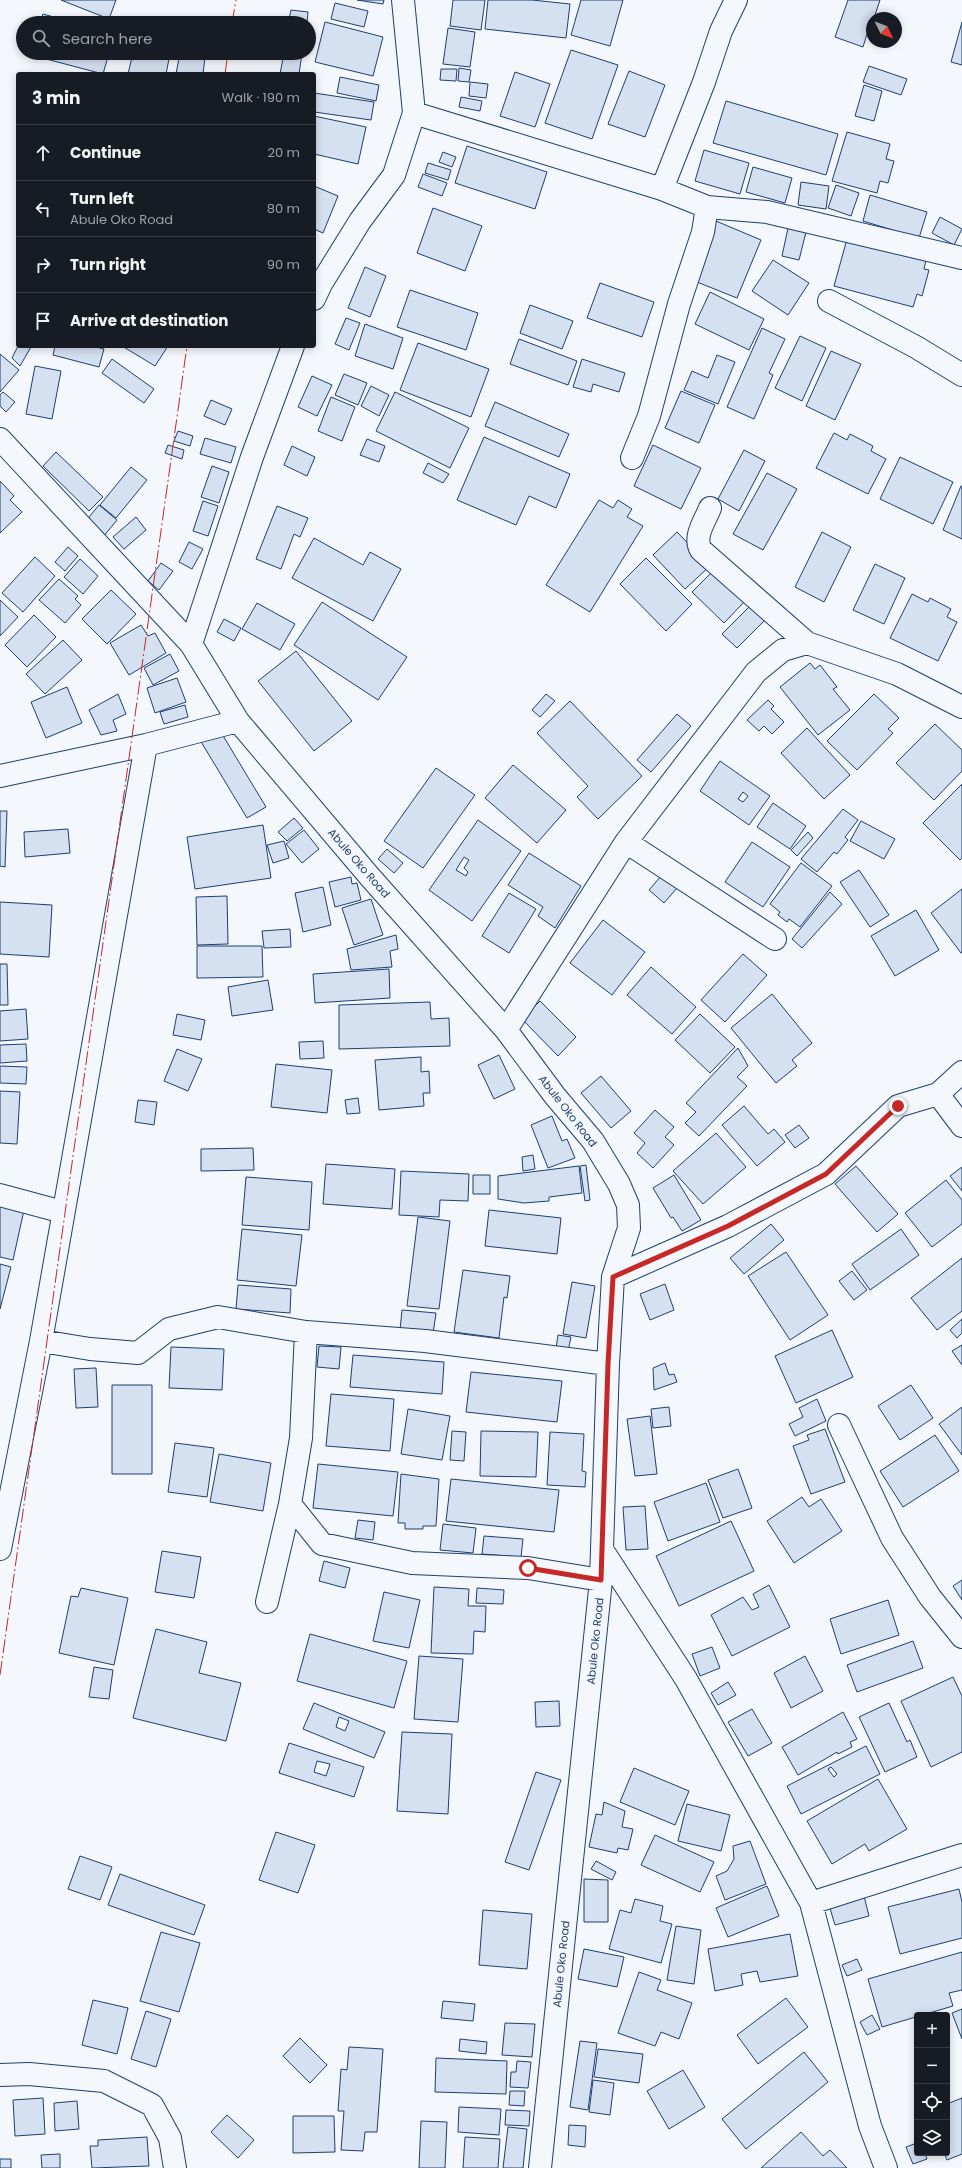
<!DOCTYPE html>
<meta charset="utf-8">
<style>
:root{--surface:#171b24;--page:#20242c;--text:#f1f3f6;--muted:#9ea1a6;--line:#363941}
body{margin:0;font-family:Poppins,sans-serif;background:var(--page);color:var(--text)}
.controls{position:absolute;right:12px;bottom:12px;display:grid;overflow:hidden;border-radius:4px;box-shadow:0 2px 10px #0003}
.controls button{width:36px;height:36px;display:grid;place-items:center;padding:0;border:0;border-bottom:1px solid var(--line);background:var(--surface);color:var(--text);font:20px sans-serif}
.compass{position:absolute;left:866px;top:12px;width:36px;height:36px;border-radius:50%;background:var(--surface);box-shadow:0 2px 10px #0003;rotate:133deg}
.stop{position:absolute;width:12px;height:12px;margin:-9px;border:3px solid #c62828;border-radius:50%;background:#fff}
.stop.end{background:#c62828;border-color:#fff;box-shadow:0 1px 4px #0008}
.list{margin:0;padding:0;list-style:none}
h2{display:flex;justify-content:space-between;align-items:center;height:52px;margin:0;padding:0 16px;font-size:17px}
h2 small{font-size:13px;font-weight:400;color:var(--muted)}
.list li{display:grid;grid-template-columns:26px 1fr auto;gap:12px;align-items:center;box-sizing:border-box;height:56px;padding:0 16px;border-top:1px solid var(--line)}
.list b{display:block;font-size:15px;white-space:nowrap}
.list p{margin:0;font-size:13px;white-space:nowrap;color:var(--muted)}
.list em{font-size:13px;font-style:normal;color:var(--muted)}
.icon{flex:none;width:22px;height:22px;fill:none;stroke:currentColor;stroke-width:2;stroke-linecap:round;stroke-linejoin:round}
.map{position:relative;flex:none;width:962px;height:2168px;overflow:hidden}
.search{position:absolute;background:var(--surface);box-shadow:0 2px 10px #0003;left:16px;top:16px;width:300px;height:44px;display:flex;align-items:center;gap:10px;box-sizing:border-box;padding:0 14px;border-radius:22px;color:var(--muted);font-size:15px}
.panel{position:absolute;background:var(--surface);box-shadow:0 2px 10px #0003;left:16px;top:72px;width:300px;height:276px;border-radius:4px}
.map>svg:first-child{display:block}
.building{fill:#d5e0f0;stroke:#1d3f73;fill-rule:evenodd}
.lines{fill:none;stroke-linecap:round;stroke-linejoin:round}
.minor-casing{stroke:#1d3f73;stroke-width:24}
.minor{stroke:#f4f7fb;stroke-width:22}
.power{stroke:#c62828;stroke-width:1;stroke-dasharray:14 3 2 3;stroke-linecap:butt}
.route{stroke:#c62828;stroke-width:5}
.labels{text-anchor:middle;stroke-width:3;stroke-linejoin:round;paint-order:stroke}
.street-label{font-size:11px;fill:#1d3f73;stroke:#f4f7fb}
</style>
<div class="map">
<svg width="962" height="2168" viewBox="0 0 962 2168">
<rect width="100%" height="100%" fill="#f4f7fb"/>
<path class="building" d="M61,0H116L109,19Z
M357,0H384L383,4Z
M453,0H485L481,30L450,26Z
M488,0H532L570,4L566,38L485,29Z
M581,0H623L610,46L571,35Z
M848,0H880L874,18H872L863,47L835,37Z
M335,3L368,11L364,27L331,19Z
M291,10L308,12L307,23H288Z
M43,14L75,23H40Z
M325,22L383,37L373,76L315,62Z
M962,22V65L951,62Z
M448,28L475,32L470,67L443,64Z
M571,50L618,65L592,139L545,123Z
M32,53H109L103,74L31,55Z
M133,53L170,54L166,74H128Z
M180,53L205,57L203,74H176Z
M284,53H302L299,74H280Z
M869,66L907,79L901,95L863,82Z
M459,68L471,70L469,82L458,81Z
M441,69H457L456,81L440,80Z
M629,71L665,85L645,137L608,124Z
M515,72L550,84L535,127L500,116Z
M340,77L379,85L376,101L337,93Z
M470,82L488,84L486,98L469,96Z
M864,85L882,91L874,121L855,116Z
M314,93L374,102L371,120L314,112Z
M461,97L482,101L480,111L459,107Z
M726,101L838,134L826,175L713,143Z
M314,116L366,127L358,164L314,154Z
M847,132L890,144L886,159L894,161L888,183L880,181L877,193L832,181Z
M467,146L547,172L535,209L455,183Z
M704,150L749,163L740,194L695,181Z
M443,152L456,157L452,167L439,162Z
M428,163L451,170L448,180L425,173Z
M753,167L792,178L785,203L746,192Z
M423,174L447,183L442,196L418,187Z
M801,182L829,186L826,209L798,205Z
M836,185L859,193L851,216L828,208Z
M314,186L338,196L323,233L314,229Z
M870,195L927,212L919,238L863,221Z
M433,208L482,226L465,271L417,253Z
M940,217L962,229L954,245L932,233Z
M716,221L761,240L737,298L692,280Z
M788,228L806,232L799,260L782,256Z
M847,239L926,260L924,269L929,270L922,296L917,294L913,307L834,286Z
M773,260L809,283L788,315L752,291Z
M365,267L386,276L370,317L348,308Z
M600,283L654,302L642,337L587,318Z
M410,290L478,313L466,350L397,327Z
M710,292L764,319L749,350L695,324Z
M530,305L573,321L562,349L520,333Z
M346,318L360,323L349,350L335,344Z
M365,324L403,338L393,369L355,356Z
M762,328L785,339L769,373L773,375L754,419L727,407Z
M800,336L826,348L802,401L775,388Z
M519,339L577,361L568,385L510,364Z
M418,343L489,369L471,417L400,390Z
M18,346L31,347L20,366L12,358Z
M55,346H93L104,349L99,367L53,355Z
M122,346H168L155,366Z
M831,351L861,364L835,420L806,406Z
M0,354L19,370L0,392Z
M717,355L735,362L718,404L684,390L692,371L708,378Z
M112,359L154,389L144,403L102,373Z
M582,359L625,373L619,392L593,384L591,392L573,387Z
M35,366L61,371L52,419L26,414Z
M344,374L367,383L358,405L335,395Z
M312,376L332,385L317,416L298,407Z
M371,386L389,395L379,416L361,406Z
M681,391L715,405L699,443L665,428Z
M3,392L15,402L6,412L0,406V395Z
M395,392L469,428L450,468L376,431Z
M331,397L355,407L342,441L318,431Z
M211,400L232,409L225,425L204,416Z
M495,402L569,434L559,457L485,426Z
M178,431L193,436L190,446L174,441Z
M834,433L847,440L850,434L873,446L871,451L886,459L868,494L816,468Z
M484,437L570,474L556,508L529,496L516,525L457,500Z
M205,438L236,447L231,463L200,454Z
M367,439L385,446L379,462L360,455Z
M168,445L184,450L182,459L165,453Z
M653,445L701,468L681,509L634,486Z
M292,446L315,457L307,476L284,465Z
M744,450L765,461L739,511L718,499Z
M56,452L103,497L89,511L43,466Z
M900,457L953,482L933,524L880,499Z
M428,463L449,474L443,483L423,473Z
M212,466L229,472L219,503L201,497Z
M131,467L147,480L116,518L100,505Z
M767,473L797,489L763,550L733,534Z
M0,481L14,496L10,500L22,512L0,533Z
M961,486H962V539L943,530Z
M599,500L613,508L618,500L632,509L627,517L643,526L590,612L546,585Z
M203,501L218,506L208,536L193,531Z
M99,505L117,520L103,537L85,522Z
M277,506L308,518L300,537L294,534L281,569L256,559Z
M136,517L146,530L124,549L113,537Z
M677,532L710,566L685,589L653,555Z
M822,532L851,547L824,602L795,587Z
M314,538L363,565L370,552L401,569L373,621L292,578Z
M189,542L203,549L192,569L179,562Z
M68,547L78,556L65,571L55,562Z
M35,557L55,576L23,612L2,593Z
M646,558L692,604L666,631L620,584Z
M80,559L98,576L83,594L64,577Z
M161,563L173,571L159,590L148,581Z
M875,564L905,578L884,624L853,610Z
M714,570L746,600L724,623L692,592Z
M59,579L78,596L75,599L81,605L65,623L39,600Z
M111,590L136,614L107,644L82,619Z
M912,594L928,602L930,598L951,609L947,617L957,622L938,661L890,638Z
M0,600L18,617L0,636Z
M322,602L407,657L378,700L294,645Z
M257,603L295,624L280,650L242,629Z
M750,606L765,620L737,648L722,634Z
M34,615L56,637L27,667L5,645Z
M224,619L241,628L234,641L217,632Z
M141,625L148,636L155,633L166,653L129,675L110,643Z
M63,640L82,660L45,694L26,674Z
M296,651L352,721L314,751L258,681Z
M170,654L179,671L153,685L144,668Z
M810,663L815,669L820,665L837,687L833,689L850,710L818,735L780,687Z
M177,678L186,702L155,713L147,688Z
M67,687L82,723L46,738L31,702Z
M118,694L126,714L113,720L117,731L101,735L89,710Z
M546,694L555,701L540,717L532,710Z
M874,694L899,718L888,729L893,733L857,770L827,741Z
M768,700L774,706L771,709L784,722L772,734L764,726L759,731L747,720Z
M570,701L642,776L598,819L577,797L588,786L537,733Z
M185,705L188,717L164,724L160,712Z
M677,714L691,726L651,772L637,760Z
M935,724L962,750V771L934,800L896,763Z
M807,728L850,775L824,799L781,753Z
M219,729L266,807L247,818L200,740Z
M720,761L770,796L749,825L700,791ZM743,792L748,796L743,802L738,799Z
M513,765L566,810L537,843L485,798Z
M436,768L475,795L423,868L384,841Z
M962,784V858L960,860L923,823Z
M773,803L806,826L790,849L757,827Z
M843,809L858,820L845,837L848,840L837,854L834,852L817,872L801,859Z
M0,811H7L5,867L0,866Z
M294,818L303,828L287,841L278,832Z
M478,820L521,851L472,921L429,890ZM464,857L469,860L464,868L468,872L466,876L456,870Z
M861,821L895,839L884,859L850,841Z
M263,825L271,878L195,889L187,837Z
M68,829L70,853L25,857L24,832Z
M304,830L319,849L302,863L286,844Z
M808,832L813,838L797,856L791,850Z
M284,841L289,858L273,863L267,845Z
M752,842L790,867L763,907L725,882Z
M387,849L403,863L394,873L378,859Z
M529,853L581,886L555,928L538,916L543,907L508,885Z
M801,863L832,886L800,927L789,919L787,922L778,915L780,912L770,904Z
M859,870L889,915L870,927L840,882Z
M662,875L677,888L664,903L649,890Z
M351,877L352,884L357,883L361,900L335,907L329,882Z
M323,887L331,925L303,932L295,893Z
M962,889V953H961L931,913Z
M830,892L842,904L802,948L792,939Z
M509,893L536,909L509,953L482,936Z
M227,896L228,944L197,945L196,897Z
M371,899L383,935L354,945L342,908Z
M0,902L52,905L49,957L0,954Z
M916,910L939,950L895,976L871,936Z
M603,920L645,952L612,995L570,963Z
M290,929L291,947L264,948L262,931Z
M396,935L398,949L390,951L392,967L351,970L347,949Z
M197,946H262L263,977L197,978Z
M743,954L767,975L725,1022L701,1000Z
M0,964H7L8,1005H0Z
M651,967L696,1007L672,1034L627,995Z
M389,969L390,998L315,1003L313,974Z
M268,980L273,1010L232,1016L228,987Z
M772,994L812,1043L792,1060L797,1066L776,1083L731,1028Z
M540,1001L576,1037L558,1056L522,1019Z
M430,1002L431,1019L449,1018L450,1046L339,1049V1005Z
M26,1009L28,1039L0,1041V1011Z
M177,1014L205,1020L201,1040L173,1035Z
M700,1014L735,1047L710,1073L675,1040Z
M323,1041L324,1058L300,1059L299,1042Z
M26,1044L27,1061L0,1063V1045Z
M738,1048L748,1066L737,1077L747,1086L699,1136L685,1123L696,1112L686,1103Z
M177,1049L202,1059L188,1091L164,1081Z
M499,1055L515,1089L494,1099L478,1065Z
M421,1057V1072L429,1071L430,1093H423L424,1106L379,1110L375,1060Z
M276,1064L332,1070L327,1113L271,1107Z
M0,1066L27,1067L26,1084L0,1083Z
M601,1076L631,1111L611,1128L581,1093Z
M0,1091L20,1092L17,1144L0,1143Z
M358,1098L360,1113L347,1114L345,1100Z
M138,1100L157,1102L154,1125L135,1122Z
M744,1106L768,1134L774,1129L785,1142L757,1166L722,1125Z
M655,1110L674,1127L665,1137L674,1145L653,1168L637,1153L645,1143L634,1133Z
M552,1116L562,1141L567,1139L575,1158L548,1168L531,1125Z
M799,1125L809,1138L795,1148L785,1135Z
M716,1133L746,1167L703,1204L673,1171Z
M253,1148L254,1170L201,1171V1149Z
M533,1155L535,1169L523,1171L522,1157Z
M326,1164L395,1169L392,1209L323,1204Z
M586,1165L590,1200L585,1201L580,1166Z
M579,1166L582,1193L549,1197V1201L524,1203L498,1199V1176Z
M856,1166L898,1214L877,1232L835,1184Z
M962,1167V1191L950,1176Z
M401,1171L469,1174L468,1201L440,1200L439,1217L399,1215Z
M473,1175H490V1194H473Z
M674,1175L701,1220L682,1231L673,1217L671,1218L653,1188Z
M246,1177L312,1182L309,1230L242,1225Z
M946,1180L962,1200V1224L932,1247L905,1213Z
M0,1204L24,1210L13,1260L0,1257Z
M489,1210L561,1218L557,1254L485,1246Z
M418,1217L450,1221L439,1309L407,1306Z
M771,1224L784,1240L744,1274L730,1258Z
M242,1229L302,1235L296,1286L237,1280Z
M901,1229L919,1255L870,1290L852,1264Z
M786,1252L828,1315L790,1340L748,1276Z
M962,1258V1311L937,1330L911,1298Z
M0,1264L11,1267L0,1309Z
M463,1270L510,1276L507,1298L504,1297L499,1338L454,1332Z
M852,1271L867,1290L854,1300L839,1281Z
M572,1282L595,1286L586,1338L563,1334Z
M665,1284L674,1310L650,1320L640,1294Z
M238,1285L291,1289L290,1313L236,1309Z
M402,1310L436,1313L433,1334L400,1330Z
M962,1319V1333L957,1338L950,1330Z
M832,1330L853,1377L796,1403L775,1356Z
M558,1335L571,1337L568,1351L556,1348Z
M962,1345V1365L952,1351Z
M319,1346L341,1347L339,1369L317,1367Z
M171,1347L224,1349L222,1390L169,1388Z
M353,1355L444,1362L442,1394L350,1387Z
M665,1363L669,1375L674,1374L677,1382L654,1390L653,1368Z
M96,1368L98,1407L76,1408L74,1369Z
M471,1372L562,1381L557,1422L466,1412Z
M112,1385H152V1474H112Z
M911,1385L933,1418L900,1440L878,1406Z
M331,1394L394,1399L390,1451L326,1446Z
M817,1399L826,1421L795,1436L789,1424L803,1417L799,1408Z
M669,1407L671,1426L653,1428L651,1409Z
M962,1407V1455L939,1424Z
M408,1409L450,1416L442,1460L401,1454Z
M650,1416L657,1474L635,1476L627,1419Z
M825,1429L845,1482L811,1494L793,1446L809,1440L807,1435Z
M452,1431L466,1432L464,1461L450,1460Z
M481,1431L538,1432L536,1477L480,1476Z
M550,1432L584,1434L582,1471L586,1472L585,1487L547,1485Z
M935,1435L959,1471L903,1507L880,1471Z
M175,1443L214,1448L207,1497L168,1492Z
M219,1454L271,1463L263,1511L210,1502Z
M318,1464L398,1472L393,1516L313,1508Z
M738,1469L752,1508L723,1518L708,1480Z
M401,1474L439,1479L436,1526H423V1529H405V1523H398Z
M451,1479L559,1490L554,1532L446,1521Z
M706,1483L720,1522L668,1541L654,1502Z
M802,1497L809,1507L821,1499L842,1531L794,1563L767,1521Z
M645,1506L648,1549L626,1550L623,1507Z
M358,1520L375,1522L373,1540L355,1538Z
M731,1521L754,1571L679,1606L656,1556Z
M443,1524L476,1528L473,1553L440,1550Z
M484,1536L523,1539L521,1557L482,1554Z
M162,1551L201,1557L194,1598L155,1592Z
M324,1561L350,1568L345,1588L319,1581Z
M962,1580V1600L953,1586Z
M769,1585L790,1627L732,1656L711,1615L743,1597L752,1610L759,1607L753,1594Z
M434,1587L469,1589L468,1606H486L485,1632L474,1631L473,1654L431,1653Z
M81,1588L128,1598L114,1665L59,1653L71,1596L78,1597Z
M477,1588L504,1590L503,1604L476,1603Z
M384,1592L420,1600L409,1648L373,1641Z
M888,1600L899,1635L841,1654L830,1619Z
M156,1629L207,1642L199,1673L241,1683L226,1741L133,1718Z
M310,1634L407,1661L394,1708L297,1681Z
M913,1641L923,1668L857,1692L847,1665Z
M712,1647L720,1668L700,1676L692,1654Z
M419,1656L463,1659L458,1722L414,1719Z
M805,1656L823,1691L791,1708L774,1673Z
M94,1667L113,1670L109,1699L89,1697Z
M953,1677L962,1696V1752L931,1767L901,1701Z
M728,1682L736,1695L718,1705L711,1693Z
M559,1701L560,1726L536,1727L535,1702Z
M314,1703L385,1732L374,1758L303,1729ZM339,1717L349,1721L345,1731L336,1727Z
M889,1703L907,1742L910,1740L917,1757L885,1772L859,1717Z
M752,1709L772,1743L748,1756L728,1722Z
M843,1712L857,1739L850,1742L852,1747L838,1754L837,1752L798,1775L782,1747Z
M402,1732L452,1734L448,1814L397,1811Z
M289,1743L364,1767L354,1797L279,1773ZM317,1761L330,1764L326,1776L314,1772Z
M866,1746L880,1774L801,1814L787,1786ZM831,1767L837,1774L834,1777L828,1769Z
M634,1768L689,1791L675,1825L620,1802Z
M536,1772L561,1780L529,1870L505,1862Z
M878,1779L907,1829L869,1851L865,1844L832,1864L807,1821Z
M604,1802L625,1811L622,1827L633,1829L628,1850L618,1848L617,1853L589,1847L596,1814L602,1815Z
M687,1804L730,1815L721,1851L678,1841Z
M276,1832L315,1845L298,1893L259,1880Z
M655,1835L714,1862L700,1892L641,1865Z
M750,1841L766,1884L725,1900L716,1876L727,1871L734,1859L733,1846Z
M80,1856L112,1867L100,1900L68,1889Z
M596,1861L616,1872L612,1880L591,1869Z
M120,1874L205,1905L194,1935L108,1905Z
M584,1879L608,1880V1922H584Z
M767,1886L779,1916L728,1937L716,1908Z
M959,1889L962,1902V1938L900,1954L888,1907Z
M864,1896L869,1916L835,1925L829,1905Z
M635,1899L663,1906L660,1921L672,1924L661,1963L609,1949L620,1910L631,1913Z
M483,1910L532,1914L527,1969L479,1965Z
M676,1926L701,1930L694,1984L667,1980Z
M161,1932L200,1943L179,2012L140,2001Z
M790,1934L798,1976L760,1982L757,1971L741,1974L743,1985L715,1991L708,1949Z
M584,1949L624,1957L617,1987L578,1979Z
M962,1952V1990L949,1993L953,2006L882,2027L868,1979Z
M857,1959L862,1970L847,1976L842,1965Z
M639,1972L661,1980L657,1990L692,2003L679,2039L661,2032L655,2046L618,2033Z
M786,1998L808,2027L758,2064L737,2035Z
M93,2000L128,2008L117,2054L82,2045Z
M443,2001L475,2004L473,2021L441,2018Z
M962,2009V2039L952,2013Z
M146,2011L171,2019L156,2067L131,2059Z
M872,2015L880,2029L867,2035L860,2022Z
M505,2023L535,2024L532,2057L502,2055Z
M300,2038L327,2065L310,2083L283,2056Z
M460,2039L487,2042L486,2054L459,2051Z
M580,2041L597,2043L588,2110L570,2107Z
M349,2047L383,2049L377,2132H365L363,2151L341,2150L344,2111H338L341,2069L347,2070Z
M598,2049L643,2054L639,2083L594,2077Z
M804,2052L828,2082L746,2149L722,2119Z
M436,2058L507,2061L506,2094L435,2092Z
M517,2061L531,2062L528,2088L510,2087L511,2072H516Z
M683,2070L705,2107L669,2129L647,2091Z
M593,2080L614,2083L610,2115L589,2112Z
M510,2091H525L524,2106L509,2105Z
M43,2098L45,2134L15,2136L13,2100Z
M962,2098V2154L947,2160L944,2153H947V2104Z
M77,2101L79,2129L55,2131L54,2103Z
M459,2107L501,2109L499,2135L458,2132Z
M506,2110L530,2111L529,2126L505,2125Z
M227,2115L254,2140L238,2158L211,2132Z
M293,2116H334L335,2152L293,2153Z
M421,2121L447,2122L445,2168H419Z
M569,2125L586,2126L585,2147L568,2145Z
M508,2127L527,2129L523,2168H503Z
M801,2132L823,2156L830,2150L847,2168H761Z
M147,2137L149,2166L92,2168L90,2146H98V2140Z
M465,2137L500,2139L498,2168H463Z
M917,2143V2153H925L927,2159L913,2164L906,2147Z
M60,2154V2168H42L41,2155Z
M0,2159H11V2168H0Z"/>
<g class="lines">
<g class="minor-casing">
<path id="minor" d="M414,113L662,189L707,207L767,212L962,258
M662,189L704,82L721,31L736,0
M314,299L321,284L360,221L394,175L414,113L403,0
M829,301L916,347L962,375
M0,439L191,644L238,721L370,877L506,1030L555,1096L593,1141L619,1184L628,1205L629,1228L613,1277L608,1364L601,1580L540,2168
M632,458L649,416L679,304L703,232L707,207
M710,508C705,521 693,537 701,550L807,643L897,674L962,707
M191,644L252,457L293,346
M0,776L146,745L238,721
M626,842L775,939
M506,1030L626,842L756,672L783,650L807,643
M938,1094L962,1126
M0,1195L63,1212
M613,1277L728,1226L826,1174L898,1106L938,1094L962,1072
M306,1332L301,1438L290,1504L322,1544L412,1563L528,1568L601,1580
M41,1341L90,1349L138,1353L169,1329L218,1317L306,1332L425,1341L608,1364
M839,1425L892,1538L930,1597L962,1637
M0,1549L41,1341L146,745
M603,1551L686,1679L811,1903L870,2126L886,2168
M267,1602L290,1504
M811,1903L962,1855
M0,2075L29,2074L104,2081L152,2105L170,2138L175,2168"/>
</g>
<use href="#minor" class="minor"/>
<path class="power" d="M232,23L236,0
M225,74L228,53
M0,1675L187,346"/>
</g>
<g class="lines">
<path class="route" d="M528,1568L601,1580L608,1364L613,1277L728,1226L826,1174L898,1106"/>
</g>
<g class="labels">
<g class="street-label">
<text transform="translate(359 863) rotate(49)" y="4">Abule Oko Road</text>
<text transform="translate(568 1111) rotate(52)" y="4">Abule Oko Road</text>
<text transform="translate(595 1641) rotate(-84)" y="4">Abule Oko Road</text>
<text transform="translate(561 1964) rotate(-84)" y="4">Abule Oko Road</text>
</g>
</g>
</svg>
<div class="controls">
<button>+</button>
<button>−</button>
<button><svg class="icon" aria-label="locate" viewBox="0 0 24 24"><circle cx="12" cy="12" r="6"/><path d="M12 2v4M12 18v4M2 12h4M18 12h4"/></svg></button>
<button><svg class="icon" aria-label="layers" viewBox="0 0 24 24"><path d="M12 4l9 5-9 5-9-5zM3 14l9 5 9-5"/></svg></button>
</div>
<svg class="compass" viewBox="-18 -18 36 36"><path d="M0-13l5 13h-10z" fill="#e53935"/><path d="M0 13l5-13h-10z" fill="#9ea1a6"/></svg>
<div class="stop" style="left:528px;top:1568px"></div>
<div class="stop end" style="left:898px;top:1106px"></div>
<div class="search"><svg class="icon" aria-label="search" viewBox="0 0 24 24"><circle cx="10" cy="10" r="6"/><path d="M15 15l6 6"/></svg>Search here</div>
<section class="panel">
<h2>3 min<small>Walk · 190 m</small></h2>
<ul class="list">
<li><svg class="icon" aria-label="ahead" viewBox="0 0 24 24"><path d="M12 20V5M6 11l6-6 6 6"/></svg><div><b>Continue</b></div><em>20 m</em></li>
<li><svg class="icon" aria-label="left" viewBox="0 0 24 24"><path d="M17 20v-9H6M10 6l-5 5 5 5"/></svg><div><b>Turn left</b><p>Abule Oko Road</p></div><em>80 m</em></li>
<li><svg class="icon" aria-label="right" viewBox="0 0 24 24"><path d="M7 20v-9h11M14 6l5 5-5 5"/></svg><div><b>Turn right</b></div><em>90 m</em></li>
<li><svg class="icon" aria-label="arrive" viewBox="0 0 24 24"><path d="M6 21V4h12l-3 4 3 4H6"/></svg><div><b>Arrive at destination</b></div></li>
</ul>
</section>
</div>
